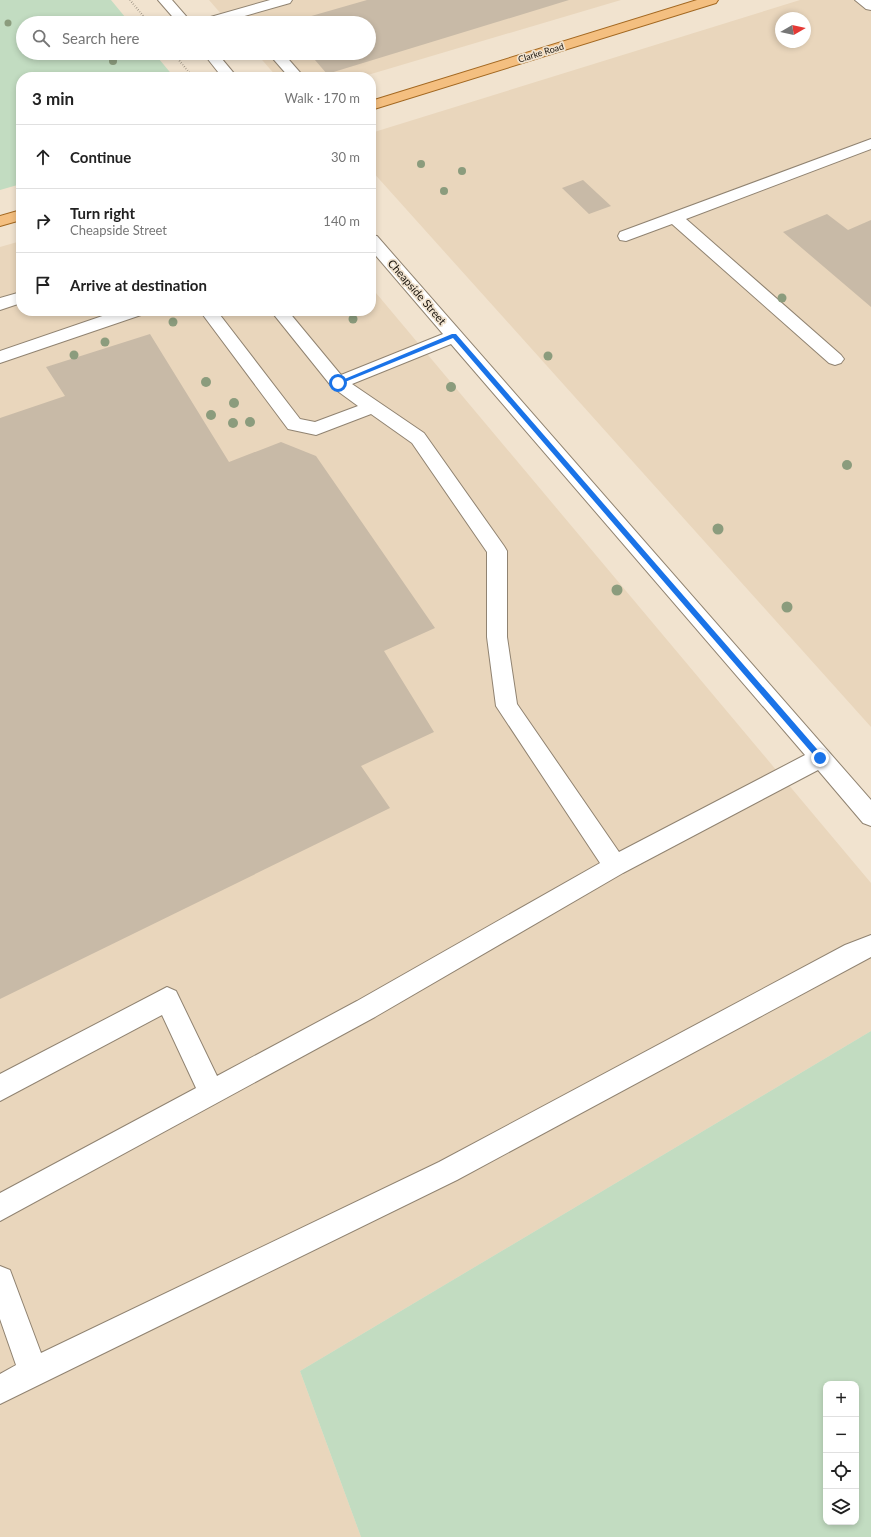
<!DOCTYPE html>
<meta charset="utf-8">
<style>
:root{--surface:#fff;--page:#f2f2f2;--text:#222;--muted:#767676;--line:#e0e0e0}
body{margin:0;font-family:Lato,sans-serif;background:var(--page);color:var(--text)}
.controls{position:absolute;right:12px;bottom:12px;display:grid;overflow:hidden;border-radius:8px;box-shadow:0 2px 6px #0003}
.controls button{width:36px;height:36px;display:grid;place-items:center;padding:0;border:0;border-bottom:1px solid var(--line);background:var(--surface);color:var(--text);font:20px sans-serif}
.compass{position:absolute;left:775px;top:12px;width:36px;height:36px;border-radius:50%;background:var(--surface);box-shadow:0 2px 6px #0003;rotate:81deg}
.stop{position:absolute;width:12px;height:12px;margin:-9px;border:3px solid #1a73e8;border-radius:50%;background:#fff}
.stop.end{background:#1a73e8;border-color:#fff;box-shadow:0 1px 4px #0008}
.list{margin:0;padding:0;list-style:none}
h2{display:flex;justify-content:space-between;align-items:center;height:52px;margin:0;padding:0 16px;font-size:17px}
h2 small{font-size:13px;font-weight:400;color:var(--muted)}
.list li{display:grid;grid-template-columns:26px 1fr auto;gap:12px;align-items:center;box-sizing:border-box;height:64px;padding:0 16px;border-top:1px solid var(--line)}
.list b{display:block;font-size:15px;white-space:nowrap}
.list p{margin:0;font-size:13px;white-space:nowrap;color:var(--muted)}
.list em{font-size:13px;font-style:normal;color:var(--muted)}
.icon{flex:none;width:22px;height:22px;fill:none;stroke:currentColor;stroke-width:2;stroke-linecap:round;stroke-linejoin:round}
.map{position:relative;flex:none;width:871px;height:1537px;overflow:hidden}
.search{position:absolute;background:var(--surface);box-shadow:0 2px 6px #0003;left:16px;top:16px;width:360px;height:44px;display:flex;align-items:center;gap:10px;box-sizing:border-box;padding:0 14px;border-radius:22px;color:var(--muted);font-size:15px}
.panel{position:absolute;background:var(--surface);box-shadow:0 2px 6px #0003;left:16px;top:72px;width:360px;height:244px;border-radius:16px}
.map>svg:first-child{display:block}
.built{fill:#e9d6bc;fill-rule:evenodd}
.green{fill:#c2dcc1;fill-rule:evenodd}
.building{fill:#c8baa7}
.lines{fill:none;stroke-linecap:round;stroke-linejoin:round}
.minor-casing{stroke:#908371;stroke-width:2}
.major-casing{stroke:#a36821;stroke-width:2}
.path{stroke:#82796c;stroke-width:2;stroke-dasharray:0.5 2;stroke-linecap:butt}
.minor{fill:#fff;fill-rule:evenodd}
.major{fill:#f4bf80;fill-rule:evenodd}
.tree{fill:#8b9c7d}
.route{fill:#1a73e8}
.labels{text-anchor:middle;stroke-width:3.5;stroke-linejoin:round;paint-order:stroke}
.far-street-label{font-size:9px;fill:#1a150e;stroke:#f1e3cf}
.street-label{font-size:11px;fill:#1a150e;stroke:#f1e3cf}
</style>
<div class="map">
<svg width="871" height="1537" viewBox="0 0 871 1537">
<rect width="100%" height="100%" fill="#f1e3cf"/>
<path class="built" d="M209,0H621L361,77H277L256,53H369V23H229Z
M800,0H871V727L371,170V133ZM781,18H805V42H781Z
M21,241V311H371V287L871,883V1031L300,1371L361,1537H0V247Z"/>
<path class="green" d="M0,0H111L130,23H23V53H154L174,77H21V184L0,190Z
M871,1031V1537H361L300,1371ZM826,1384H856V1522H826Z"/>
<path class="building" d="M367,0H569L327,74L309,53H369V23H287Z
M583,180L611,206L589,214L562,188Z
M827,214L848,230L871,220V307L783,232Z
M150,334L229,462L281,442L316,456L435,628L384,651L434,732L361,766L390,808L0,999V418L65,396L46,367Z"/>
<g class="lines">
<g class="minor-casing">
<path id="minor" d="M158,0H172L192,23H178Z
M270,0H292L290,3L220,23H198L200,20Z
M855,0H871V10L866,9Z
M203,53H217L237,77H222Z
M268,53H283L304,77H289Z
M871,139V149L686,219L841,355L844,359L841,363L835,365L829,363L672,224L626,241L620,240L618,236L620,232Z
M371,235L377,236L871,800V826L863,823L818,770L623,873L375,1017L0,1221V1193L196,1088L162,1015L0,1101V1074L167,987L176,991L217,1076L357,1001L600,863L496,706L487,637V552L412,443L371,414L316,435L288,429L200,311H217L300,419L315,422L358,406L332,387L271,311H288L341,375L443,334L371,250ZM451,344L805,755L619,852L517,704L507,637V551L504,546L424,433L352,384Z
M21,292V303L0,310V298Z
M117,311H143L141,315L0,363V351Z
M871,935V957L457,1180L0,1404V1374L16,1365L0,1319V1266L10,1270L41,1353L439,1162L845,945Z"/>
</g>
<g class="major-casing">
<path id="major" d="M697,0H718L716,3L371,110V101Z
M21,210V220L0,226V216Z"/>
</g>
<path class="path" d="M130,0L149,23
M173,53L193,77"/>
<use href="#minor" class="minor"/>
<use href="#major" class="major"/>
</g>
<g class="tree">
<circle cx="8" cy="23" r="3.5"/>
<circle cx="113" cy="61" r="4"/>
<circle cx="421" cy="164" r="4"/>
<circle cx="462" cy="171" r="4"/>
<circle cx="444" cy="191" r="4"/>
<circle cx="782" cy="298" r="4.5"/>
<circle cx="353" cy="319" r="4.5"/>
<circle cx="173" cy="322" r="4.5"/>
<circle cx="105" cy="342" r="4.5"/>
<circle cx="74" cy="355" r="4.5"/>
<circle cx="548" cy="356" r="4.5"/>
<circle cx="206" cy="382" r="5"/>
<circle cx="451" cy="387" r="5"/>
<circle cx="234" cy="403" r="5"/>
<circle cx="211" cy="415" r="5"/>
<circle cx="250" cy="422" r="5"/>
<circle cx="233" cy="423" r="5"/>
<circle cx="847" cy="465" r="5"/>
<circle cx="718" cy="529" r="5.5"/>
<circle cx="617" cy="590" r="5.5"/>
<circle cx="787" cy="607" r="5.5"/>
</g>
<path class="route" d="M452,334H456L823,756V760H818L453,338L340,384L335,383Z"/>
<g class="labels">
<g class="far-street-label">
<text transform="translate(541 53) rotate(-17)" y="3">Clarke Road</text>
</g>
<g class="street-label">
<text transform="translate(417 292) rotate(49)" y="4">Cheapside Street</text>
</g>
</g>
</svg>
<div class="controls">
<button>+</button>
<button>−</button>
<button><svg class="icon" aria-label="locate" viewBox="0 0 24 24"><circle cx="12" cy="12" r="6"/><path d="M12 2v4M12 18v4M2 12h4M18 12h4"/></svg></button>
<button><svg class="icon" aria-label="layers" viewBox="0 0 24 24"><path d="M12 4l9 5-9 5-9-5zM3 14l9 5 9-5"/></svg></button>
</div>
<svg class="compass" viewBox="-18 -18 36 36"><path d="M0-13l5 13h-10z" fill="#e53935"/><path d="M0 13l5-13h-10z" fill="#767676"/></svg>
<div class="stop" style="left:338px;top:383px"></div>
<div class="stop end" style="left:820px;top:758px"></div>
<div class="search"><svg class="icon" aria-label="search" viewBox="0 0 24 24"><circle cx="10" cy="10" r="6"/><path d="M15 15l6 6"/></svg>Search here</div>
<section class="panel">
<h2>3 min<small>Walk · 170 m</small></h2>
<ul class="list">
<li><svg class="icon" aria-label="ahead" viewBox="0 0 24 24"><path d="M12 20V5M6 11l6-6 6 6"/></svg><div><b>Continue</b></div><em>30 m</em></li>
<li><svg class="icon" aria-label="right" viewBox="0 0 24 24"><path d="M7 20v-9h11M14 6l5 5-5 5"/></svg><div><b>Turn right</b><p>Cheapside Street</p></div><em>140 m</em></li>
<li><svg class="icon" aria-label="arrive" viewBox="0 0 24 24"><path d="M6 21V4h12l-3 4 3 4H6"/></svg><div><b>Arrive at destination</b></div></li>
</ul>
</section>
</div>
